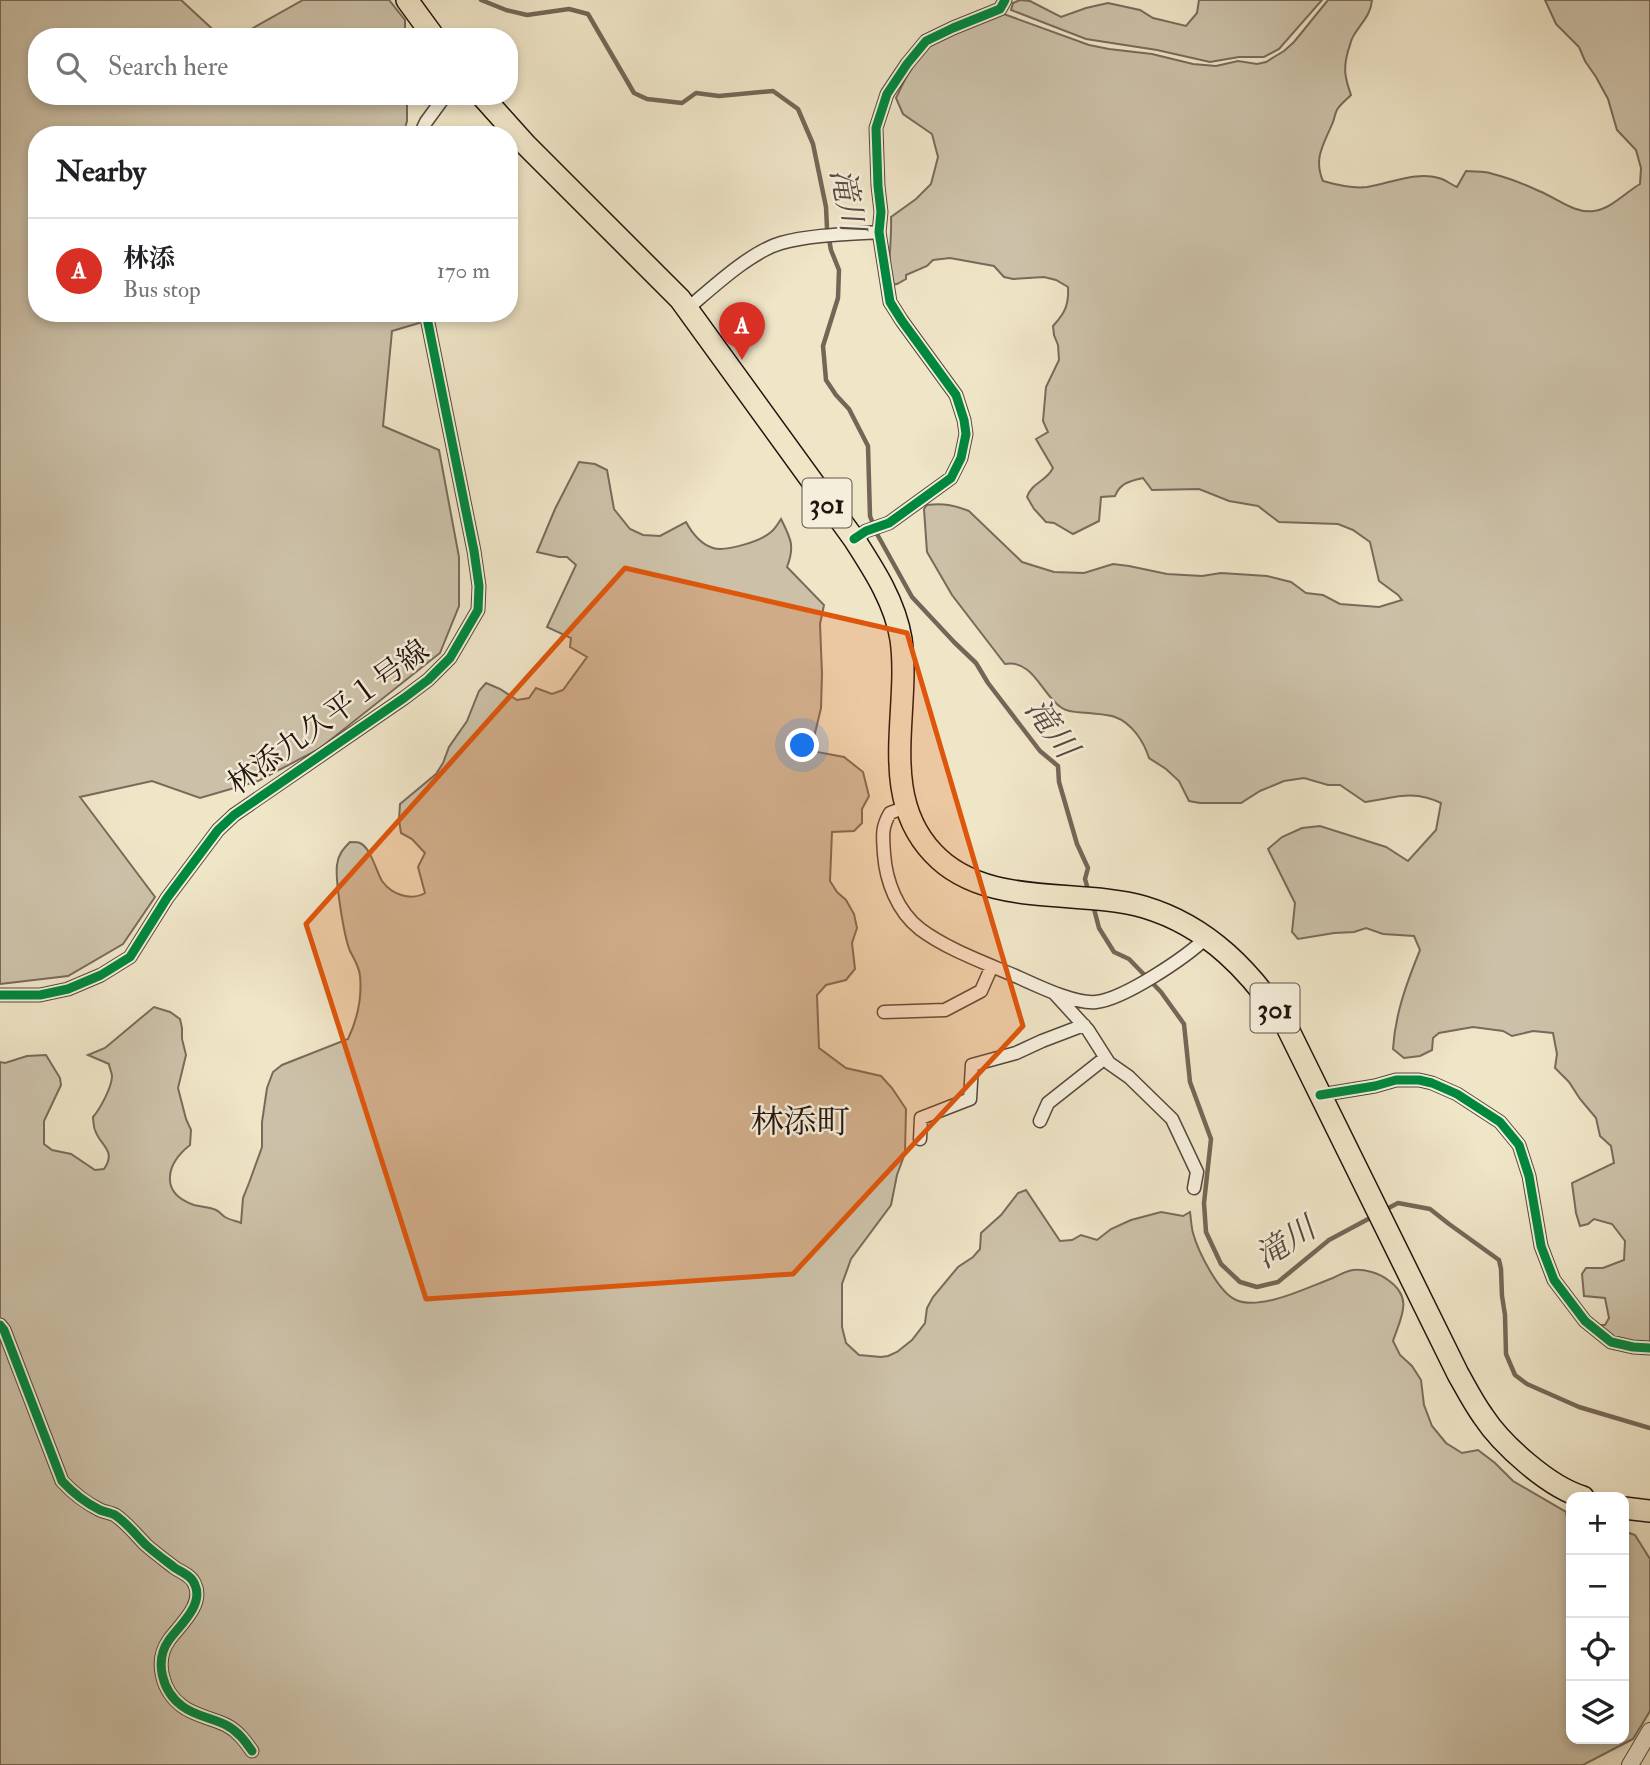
<!DOCTYPE html>
<meta charset="utf-8">
<style>
:root{--surface:#fff;--page:#f2f2f2;--text:#202124;--muted:#757577;--line:#e0e0e0;--accent:#d93025}
body{margin:0;font-family:"IM FELL Double Pica","Noto Serif JP",serif;background:var(--page);color:var(--text)}
.controls{position:absolute;right:21px;bottom:21px;display:grid;overflow:hidden;border-radius:14px;box-shadow:0 4px 10px #0003}
.controls button{width:63px;height:63px;display:grid;place-items:center;padding:0;border:0;border-bottom:2px solid var(--line);background:var(--surface);color:var(--text);font:35px sans-serif}
.you{position:absolute;left:803px;top:746px;width:24px;height:24px;margin:-18px;border:5px solid #fff;border-radius:50%;background:#1a73e8;box-shadow:0 0 0 10px #1a73e833}
.badge{display:grid;place-items:center;width:46px;height:46px;border-radius:50%;background:var(--accent);color:#fff;font-size:23px;font-weight:700}
.pin{position:absolute;translate:-50% -58px;filter:drop-shadow(0 2px 4px #0008)}
.pin::after{content:'';position:absolute;top:37px;width:24px;height:21px;background:inherit;clip-path:polygon(0 0,100% 0,50% 100%)}
.list{margin:0;padding:0;list-style:none}
h2{display:flex;justify-content:space-between;align-items:center;height:91px;margin:0;padding:0 28px;font-size:30px}
h2 small{font-size:23px;font-weight:400;color:var(--muted)}
.list li{display:grid;grid-template-columns:46px 1fr auto;gap:21px;align-items:center;box-sizing:border-box;height:105px;padding:0 28px;border-top:2px solid var(--line)}
.list b{display:block;font-size:26px;white-space:nowrap}
.list p{margin:0;font-size:23px;white-space:nowrap;color:var(--muted)}
.list em{font-size:23px;font-style:normal;color:var(--muted)}
.icon{flex:none;width:38px;height:38px;fill:none;stroke:currentColor;stroke-width:2;stroke-linecap:round;stroke-linejoin:round}
.map{position:relative;flex:none;width:1650px;height:1765px;overflow:hidden}
.search{position:absolute;background:var(--surface);box-shadow:0 4px 10px #0003;left:28px;top:28px;width:490px;height:77px;display:flex;align-items:center;gap:18px;box-sizing:border-box;padding:0 24px;border-radius:28px;color:var(--muted);font-size:26px}
.panel{position:absolute;background:var(--surface);box-shadow:0 4px 10px #0003;left:28px;top:126px;width:490px;height:196px;border-radius:28px}
.map>svg:first-child{display:block}
.green{fill:#ccc1a8;stroke:#786a5b;stroke-width:2}
.lines{fill:none;stroke-linecap:round;stroke-linejoin:round}
.stream{stroke:#746657;stroke-width:4.5}
.minor-casing{stroke:#56483c;stroke-width:15}
.tertiary-casing{stroke:#56483c;stroke-width:18}
.trunk-casing{stroke:#23130e;stroke-width:24}
.minor{stroke:#f5eedb;stroke-width:12}
.tertiary{stroke:#f5eedb;stroke-width:16}
.trunk{stroke:#efe5c7;stroke-width:21}
.cycleway-casing{stroke:#f5eedb;stroke-width:13}
.cycleway{stroke:#00873e;stroke-width:9}
.marked{fill:#de560c;fill-opacity:0.2;stroke:#de560c;stroke-width:5;stroke-linejoin:round}
.labels{text-anchor:middle;stroke-width:5;stroke-linejoin:round;paint-order:stroke}
.shield{fill:#f5eedb;stroke:#62554c;stroke-width:2}
.shield-label{font-size:28px;font-weight:bold;fill:#23130e}
.street-label{font-size:30px;fill:#23130e;stroke:#f5eedb}
.water-label{font-size:32px;font-style:italic;fill:#594b3f;stroke:#f5eedb}
.quarter-label{font-size:33px;fill:#23130e;stroke:#f5eedb}
</style>
<div class="map">
<svg width="1650" height="1765" viewBox="0 0 1650 1765">
<rect width="100%" height="100%" fill="#efe5c7"/>
<filter id="stains"><feTurbulence type="fractalNoise" baseFrequency=".00286" numOctaves="4"/><feColorMatrix values="0 0 0 0 .2 0 0 0 0 .09 0 0 0 0 .02 0 0 0 .5 -.17"/></filter>
<radialGradient id="worn" r=".72"><stop offset=".6" stop-color="#630" stop-opacity="0"/><stop offset="1" stop-color="#630" stop-opacity=".3"/></radialGradient>
<path class="green" d="M0,0H181L221,37H37V96H407V121L403,135H37V313H416L419,323L392,331L383,426L439,450L459,557V606L440,653L319,749L258,781L200,798L152,781L80,797L155,897L123,944L68,976L0,984Z
M303,0H389L405,20V37H237Z
M1020,0L1030,1L1061,17L1086,8L1108,3L1140,10L1153,18L1186,26L1197,13L1199,0H1322L1279,49L1264,57H1239L1210,62L1157,50L1086,39L1011,10L1013,3Z
M1328,0H1372C1371,15 1361,23 1354,35C1351,39 1350,46 1348,51C1343,69 1345,78 1351,95C1347,99 1342,103 1339,107C1335,111 1335,117 1333,122C1324,144 1313,158 1323,181C1337,185 1353,189 1367,187C1391,183 1418,170 1442,179C1447,181 1452,185 1457,187L1466,171C1475,172 1485,171 1493,174C1509,178 1524,184 1539,191C1557,198 1574,214 1594,211C1611,209 1626,192 1640,184L1641,168L1636,150L1617,130L1608,99L1596,77L1585,61L1579,47L1556,24L1545,0H1650V1354H1643L1593,1325H1605L1609,1318L1605,1298L1584,1296L1582,1274L1586,1268H1603L1624,1260L1625,1241L1612,1224L1594,1219L1588,1224L1580,1226L1576,1213L1572,1183L1614,1163L1611,1146L1600,1136L1596,1118L1580,1099L1569,1082L1555,1068L1557,1054L1553,1033L1533,1031L1512,1036L1503,1031L1473,1027L1439,1033L1433,1038L1432,1050L1420,1056L1404,1058L1393,1049C1395,1014 1407,982 1420,950L1414,936L1383,934L1366,928L1354,932L1334,933L1298,939L1292,932L1295,903L1268,849L1282,837L1302,828L1320,826L1386,847L1408,861L1436,830L1441,803C1412,789 1394,798 1365,802L1340,785H1328L1304,778L1284,781L1260,791L1241,803H1200L1189,801L1179,781L1166,769L1149,758C1144,742 1132,723 1115,717C1108,714 1097,714 1088,713C1079,712 1069,713 1062,708C1042,696 1034,659 1005,664L952,595L927,552L924,509L927,505C943,503 954,505 969,511L1022,562L1054,572L1084,573L1113,564L1129,566L1167,574L1202,576L1221,573L1267,576L1291,582L1306,593L1323,595L1340,604L1379,607L1402,600L1398,595L1379,581L1370,542L1353,530L1338,524L1279,522L1258,506L1229,501L1199,489L1152,490L1143,478C1130,481 1120,483 1115,496L1101,497L1099,521L1073,534L1054,523L1046,522L1034,509L1027,497C1032,482 1046,482 1053,468L1036,439L1048,432L1043,421L1046,387L1059,360L1058,345L1054,335L1053,326C1065,313 1069,305 1068,287L1056,280L1044,277L1013,279L1004,277L994,266L950,258L933,260L927,266L906,275V279L897,284L889,285C888,262 892,240 891,217L916,199L931,184L938,157L932,134L903,114L896,98C904,82 912,63 925,49C939,35 981,21 1001,13L1089,45L1109,49L1152,54L1193,64L1216,66L1238,61L1257,64L1266,62L1274,57L1284,51L1294,42Z
M579,462L595,464L607,470L614,509L630,529L643,535L660,536L686,522C692,533 700,544 713,548C726,552 761,541 771,532C775,529 778,524 781,519C791,539 795,546 787,567L824,605L820,624L822,674L821,708L815,733L817,752L844,757L863,772L869,796L862,809V823L854,831L832,832L830,881L837,892L846,900L854,914L857,928L852,943L855,969L846,980L826,985L817,995L819,1048L846,1068L881,1076L892,1088L906,1109L905,1153L897,1175L891,1205L851,1259L842,1284V1327L846,1343L859,1355L881,1357L888,1356L897,1352L912,1340L925,1323L927,1308L933,1297L958,1267L973,1257L980,1249L981,1233L1001,1215L1018,1193L1026,1190L1060,1241L1072,1240L1081,1235L1097,1240L1111,1229L1131,1220L1161,1212L1183,1216L1190,1212C1191,1218 1191,1226 1193,1233C1198,1251 1218,1292 1236,1300C1261,1311 1308,1287 1333,1278C1339,1275 1346,1271 1353,1270C1365,1269 1379,1273 1388,1280C1414,1298 1401,1317 1393,1341L1400,1355L1412,1366L1421,1380L1424,1405L1432,1426L1446,1443L1462,1453L1478,1450L1495,1463L1513,1481L1566,1512L1568,1523L1571,1528V1739H1624V1531L1635,1535L1650,1559V1711L1633,1739L1583,1765H0V1062L5,1063L27,1056L46,1055L60,1078L61,1085L44,1121V1144L52,1150L71,1154L95,1170L104,1169C117,1150 100,1146 95,1130C94,1129 93,1118 93,1117C100,1109 112,1087 112,1076C112,1073 109,1067 109,1064L88,1055L105,1048L154,1007L170,1012L180,1019L182,1028V1039L186,1055L178,1088L186,1119L191,1130L190,1145C166,1164 159,1193 194,1205C201,1207 210,1207 216,1210C220,1212 222,1215 225,1217C230,1220 236,1221 241,1223L243,1198L249,1183L262,1147V1122L267,1088L273,1072L282,1065L348,1039C357,1020 362,997 360,976C359,966 354,959 350,951C344,937 335,880 337,865C338,855 343,849 350,842C353,842 358,842 360,843C371,848 376,871 382,881C392,895 411,901 425,893L418,867L425,853L412,839L401,833L399,820L400,804L436,774L443,763L449,747L467,721L479,691L486,683L500,689L517,700L529,698L536,688L552,694L563,690L587,657L570,647L571,638L547,627L576,565L567,557H559L537,552L555,509Z"/>
<g class="lines">
<path class="stream" d="M481,0L506,10L527,15L569,9L588,14L634,93L647,99L682,103L696,93L719,96L773,91L798,109L813,144L826,207L827,228L831,250L839,270L838,298L823,346L826,380L836,395L849,409L868,446L870,516L877,534L912,597L954,642L976,663L988,683L1040,751L1058,766L1059,782L1077,844L1088,868L1085,879L1089,893
M1093,905L1099,928L1114,952L1129,959L1161,992L1184,1024L1190,1082L1211,1139L1204,1203L1206,1232L1221,1264L1240,1282L1257,1287L1278,1282L1329,1240L1372,1217
M1383,1211L1398,1203L1430,1209L1449,1224L1499,1260L1501,1269L1502,1296L1505,1315L1506,1354L1515,1375L1527,1384L1579,1407L1650,1428"/>
<g class="minor-casing">
<path id="minor" d="M420,135L426,122L445,96
M687,309C712,288 750,252 781,243C809,235 849,234 879,232
M854,539L866,531L889,523L951,478L961,458L966,434L964,420L956,395L902,321L890,302L879,232L881,212L878,186L876,128L887,94L907,64L926,41L953,28L1000,9L1005,0
M906,807L890,813C881,828 883,837 884,854C886,881 897,911 920,929C948,950 988,964 1020,978C1040,987 1075,1004 1096,1002C1124,999 1185,958 1206,938
M1055,994L1088,1030L1109,1063L1129,1077L1172,1119L1197,1172L1194,1188
M0,995H40L68,989L101,975L130,957L167,898L218,830L234,815L404,698L428,680L450,658L478,610L479,586L474,551L426,313
M884,1012L945,1010L981,991L992,966
M1320,1095L1375,1086L1396,1080H1419L1432,1083L1457,1094L1500,1122L1519,1145L1529,1176L1541,1246L1554,1280L1585,1321L1611,1342L1633,1347L1650,1348
M1040,1121L1048,1103L1105,1058
M920,1139L921,1118L970,1099L972,1065L1016,1053L1042,1041L1084,1025
M0,1325L4,1330L62,1481C73,1493 86,1503 100,1510C105,1512 111,1513 115,1515C127,1523 136,1535 146,1545C155,1553 166,1561 175,1568C183,1573 192,1576 195,1585C204,1605 179,1626 169,1640C154,1661 162,1691 182,1706C195,1716 212,1718 226,1725C238,1731 245,1741 252,1751"/>
</g>
<g class="tertiary-casing">
<path id="tertiary" d="M1630,1765L1650,1731"/>
</g>
<g class="trunk-casing">
<path id="trunk" d="M407,0L434,37
M482,96L526,145L680,299L854,539C874,570 895,602 901,639C911,710 877,794 933,853C985,909 1077,888 1144,907C1208,926 1252,972 1287,1027L1458,1374C1466,1388 1473,1402 1483,1416C1502,1445 1549,1487 1583,1497
M1624,1508L1650,1511"/>
</g>
<use href="#minor" class="minor"/>
<use href="#tertiary" class="tertiary"/>
<use href="#trunk" class="trunk"/>
<g class="cycleway-casing">
<path id="cycleway" d="M854,539L866,531L889,523L951,478L961,458L966,434L964,420L956,395L902,321L890,302L879,232L881,212L878,186L876,128L887,94L907,64L926,41L953,28L1000,9L1005,0
M0,995H40L68,989L101,975L130,957L167,898L218,830L234,815L404,698L428,680L450,658L478,610L479,586L474,551L426,313
M1320,1095L1375,1086L1396,1080H1419L1432,1083L1457,1094L1500,1122L1519,1145L1529,1176L1541,1246L1554,1280L1585,1321L1611,1342L1633,1347L1650,1348
M0,1325L4,1330L62,1481C73,1493 86,1503 100,1510C105,1512 111,1513 115,1515C127,1523 136,1535 146,1545C155,1553 166,1561 175,1568C183,1573 192,1576 195,1585C204,1605 179,1626 169,1640C154,1661 162,1691 182,1706C195,1716 212,1718 226,1725C238,1731 245,1741 252,1751"/>
</g>
<use href="#cycleway" class="cycleway"/>
</g>
<path class="marked" d="M625,568L907,633L1023,1026L793,1274L426,1299L306,924Z"/>
<g class="labels">
<g class="shield">
<rect x="802.5" y="478.5" width="49" height="49" rx="5"/>
<rect x="1250.5" y="983.5" width="49" height="49" rx="5"/>
</g>
<g class="shield-label">
<text x="827" y="513">301</text>
<text x="1275" y="1018">301</text>
</g>
<g class="street-label">
<text transform="translate(328 717) rotate(-36)" y="10">林添九久平１号線</text>
</g>
<g class="water-label">
<text transform="translate(848 200) rotate(79)" y="11">滝川</text>
<text transform="translate(1052 728) rotate(54)" y="11">滝川</text>
<text transform="translate(1285 1242) rotate(-33)" y="11">滝川</text>
</g>
<g class="quarter-label">
<text x="800" y="1133">林添町</text>
</g>
</g>
<rect width="100%" height="100%" filter="url(#stains)"/>
<rect width="100%" height="100%" fill="url(#worn)"/>
</svg>
<div class="controls">
<button>+</button>
<button>−</button>
<button><svg class="icon" aria-label="locate" viewBox="0 0 24 24"><circle cx="12" cy="12" r="6"/><path d="M12 2v4M12 18v4M2 12h4M18 12h4"/></svg></button>
<button><svg class="icon" aria-label="layers" viewBox="0 0 24 24"><path d="M12 4l9 5-9 5-9-5zM3 14l9 5 9-5"/></svg></button>
</div>
<div class="you"></div>
<div class="pin badge" style="left:742px;top:360px">A</div>
<div class="search"><svg class="icon" aria-label="search" viewBox="0 0 24 24"><circle cx="10" cy="10" r="6"/><path d="M15 15l6 6"/></svg>Search here</div>
<section class="panel">
<h2>Nearby<small></small></h2>
<ul class="list">
<li><span class="badge">A</span><div><b>林添</b><p>Bus stop</p></div><em>170 m</em></li>
</ul>
</section>
</div>
